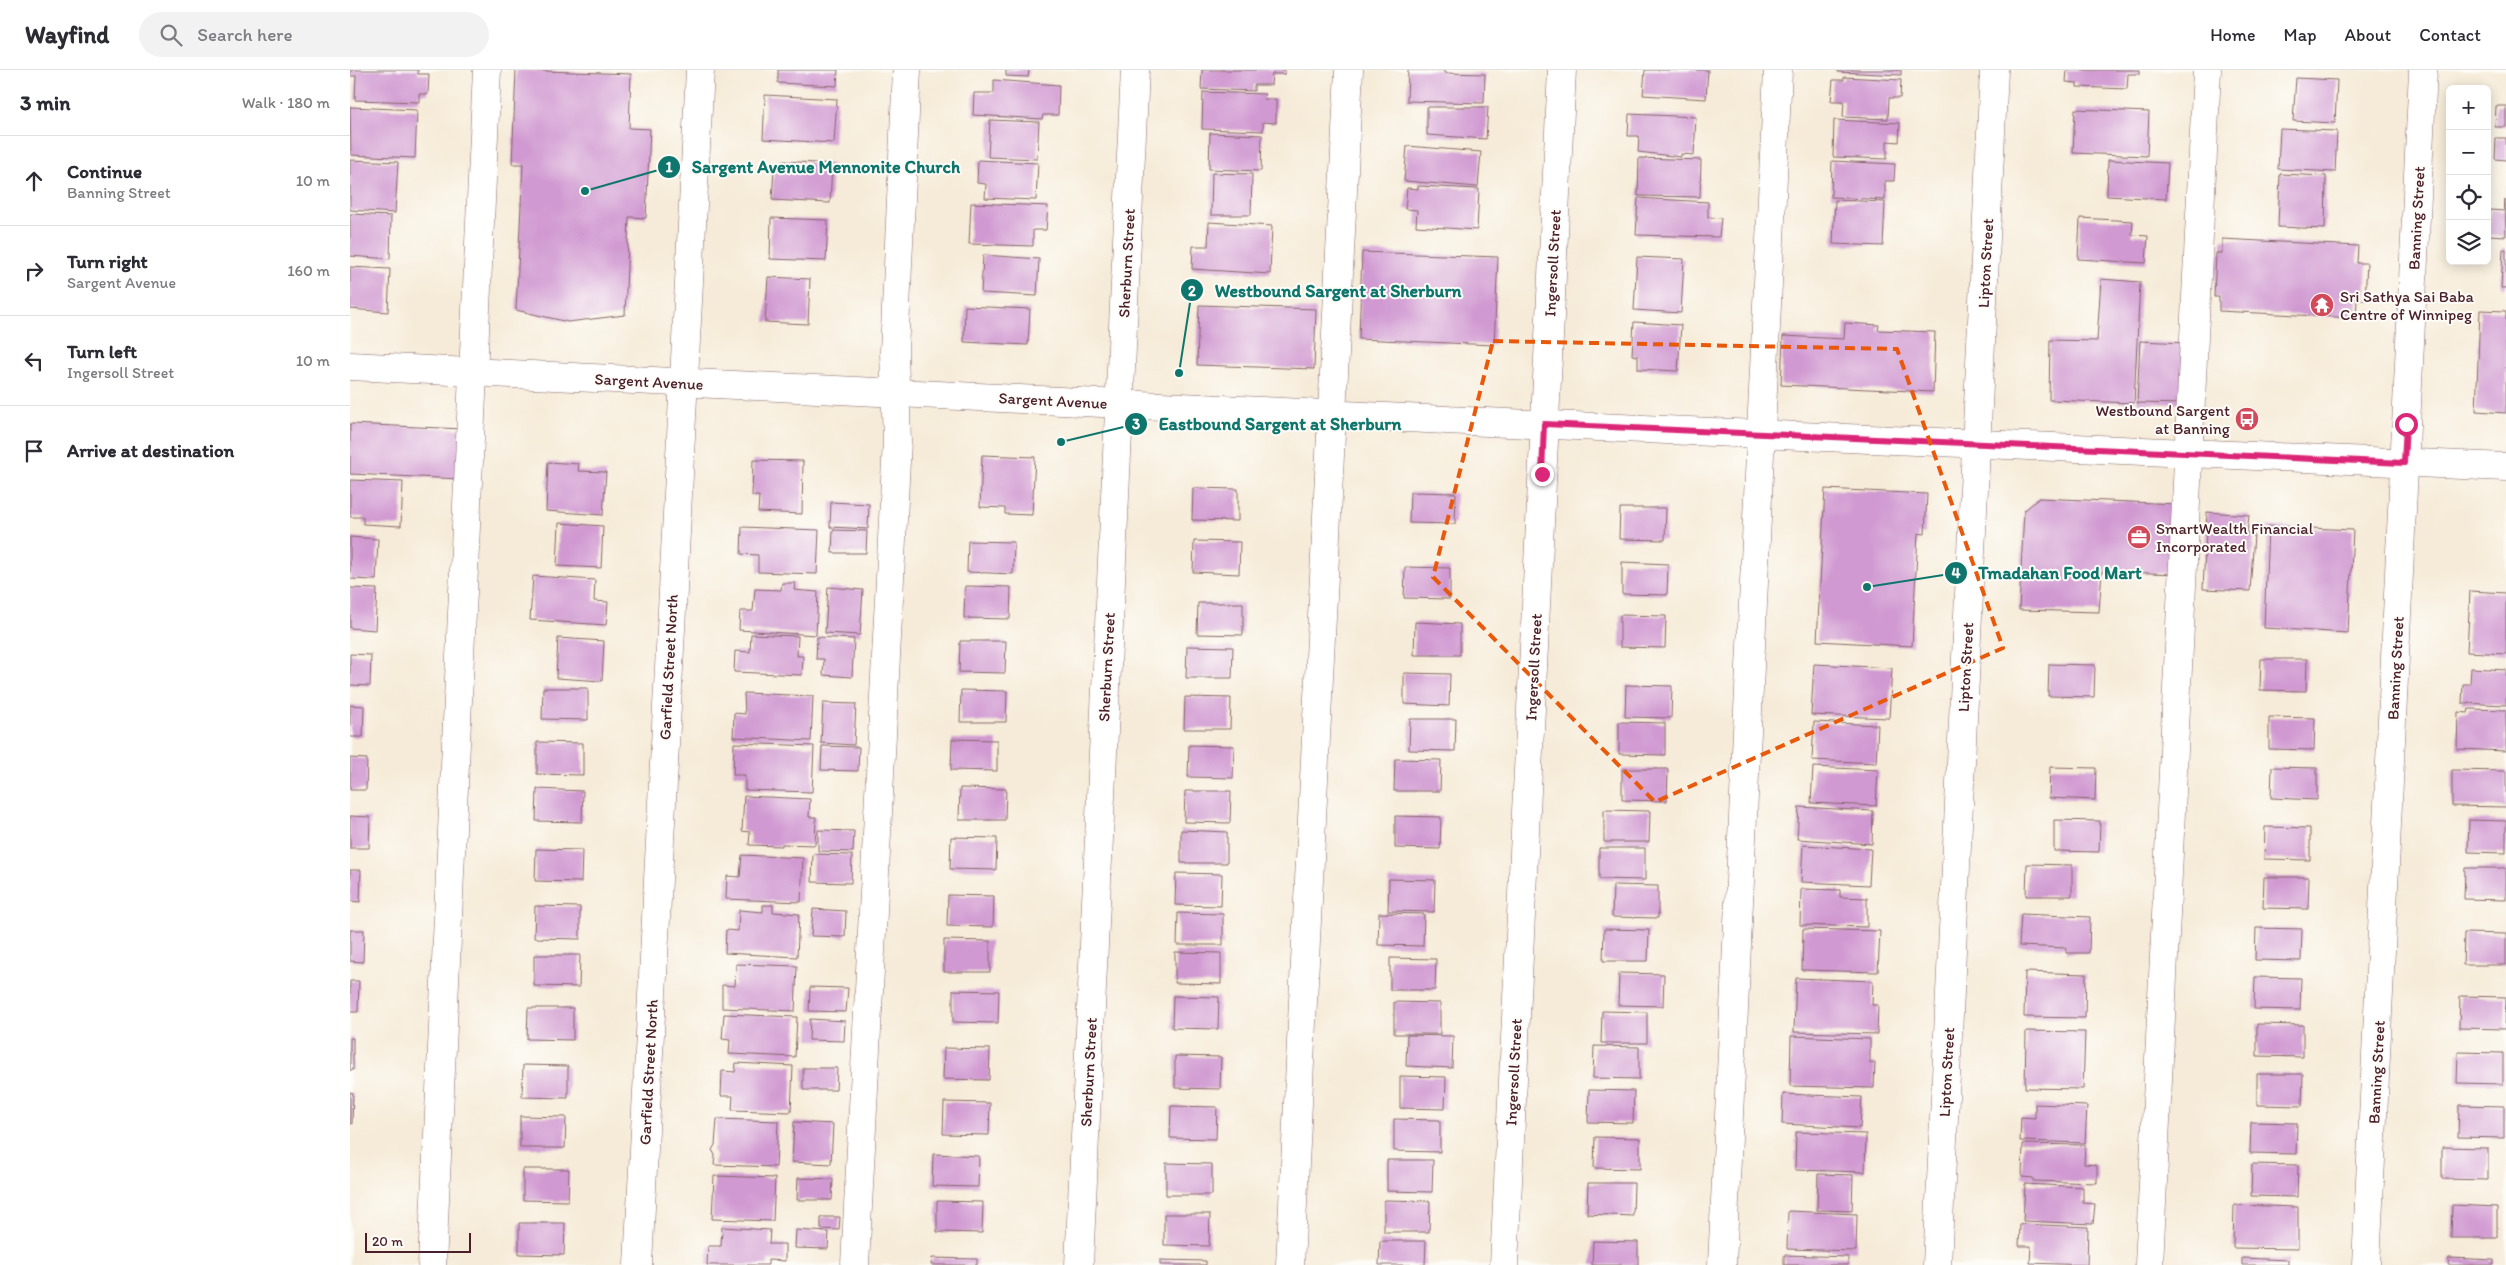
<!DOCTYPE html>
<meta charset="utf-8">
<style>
:root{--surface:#fff;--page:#f2f2f3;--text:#2b2b33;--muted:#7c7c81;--line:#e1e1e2}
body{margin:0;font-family:Itim,sans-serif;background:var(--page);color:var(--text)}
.controls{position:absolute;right:15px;top:15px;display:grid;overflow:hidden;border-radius:8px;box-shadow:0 2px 12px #0003}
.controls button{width:45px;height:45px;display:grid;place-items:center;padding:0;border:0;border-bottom:1px solid var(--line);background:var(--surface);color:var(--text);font:25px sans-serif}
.scale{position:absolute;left:15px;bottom:12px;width:106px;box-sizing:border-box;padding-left:5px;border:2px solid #4a1f2b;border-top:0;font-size:14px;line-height:18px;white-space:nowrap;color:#4a1f2b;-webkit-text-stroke:4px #fdfcf7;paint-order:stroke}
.stop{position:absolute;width:15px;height:15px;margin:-11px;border:4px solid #db2777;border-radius:50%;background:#fff}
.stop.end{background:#db2777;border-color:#fff;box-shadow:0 1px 5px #0008}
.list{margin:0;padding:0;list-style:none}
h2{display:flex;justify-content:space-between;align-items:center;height:65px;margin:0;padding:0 20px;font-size:21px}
h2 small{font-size:16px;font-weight:400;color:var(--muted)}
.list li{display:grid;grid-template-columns:32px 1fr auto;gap:15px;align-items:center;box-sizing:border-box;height:90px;padding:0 20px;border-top:1px solid var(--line)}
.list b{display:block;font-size:19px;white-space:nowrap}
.list p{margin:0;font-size:16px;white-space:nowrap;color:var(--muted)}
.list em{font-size:16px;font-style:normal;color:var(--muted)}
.icon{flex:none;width:28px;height:28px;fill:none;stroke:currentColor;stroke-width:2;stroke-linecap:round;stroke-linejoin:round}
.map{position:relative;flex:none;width:2156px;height:1195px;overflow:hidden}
header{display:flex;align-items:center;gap:30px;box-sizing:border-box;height:70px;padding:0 25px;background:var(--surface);border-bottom:1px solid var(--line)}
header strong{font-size:24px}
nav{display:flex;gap:28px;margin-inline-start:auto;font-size:18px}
.search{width:350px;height:45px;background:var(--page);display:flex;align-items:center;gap:12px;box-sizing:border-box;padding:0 18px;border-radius:28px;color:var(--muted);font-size:19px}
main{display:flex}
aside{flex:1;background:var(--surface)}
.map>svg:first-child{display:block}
.building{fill:#d099d1}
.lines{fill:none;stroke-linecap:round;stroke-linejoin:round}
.minor-casing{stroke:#866668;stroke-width:29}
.major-casing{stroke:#866668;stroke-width:29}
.minor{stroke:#fff;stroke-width:28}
.major{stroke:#fff;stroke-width:28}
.route{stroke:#db2777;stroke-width:6}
.marked{fill:none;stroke:#e8590c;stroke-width:4;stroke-dasharray:10 6;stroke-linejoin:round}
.labels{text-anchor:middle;stroke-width:4;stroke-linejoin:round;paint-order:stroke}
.street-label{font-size:16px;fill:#4a1f2b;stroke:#fdfcf7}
.poi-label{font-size:16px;fill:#4a1f2b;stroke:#fdfcf7;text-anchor:start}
.leader{fill:none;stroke:#0f766e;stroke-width:2}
.callout-dot{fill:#0f766e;stroke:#fdfcf7;stroke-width:2}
.mark-label{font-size:15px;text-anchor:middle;font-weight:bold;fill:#fff}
.callout-label{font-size:18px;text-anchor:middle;font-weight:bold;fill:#0f766e;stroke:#fdfcf7;stroke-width:4;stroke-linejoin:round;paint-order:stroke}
</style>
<header>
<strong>Wayfind</strong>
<div class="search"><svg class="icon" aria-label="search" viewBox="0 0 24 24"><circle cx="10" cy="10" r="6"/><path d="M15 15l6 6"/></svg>Search here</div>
<nav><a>Home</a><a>Map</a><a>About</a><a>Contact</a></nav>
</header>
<main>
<aside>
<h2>3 min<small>Walk · 180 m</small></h2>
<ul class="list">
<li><svg class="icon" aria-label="ahead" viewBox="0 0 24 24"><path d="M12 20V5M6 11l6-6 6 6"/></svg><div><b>Continue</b><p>Banning Street</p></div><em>10 m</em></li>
<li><svg class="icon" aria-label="right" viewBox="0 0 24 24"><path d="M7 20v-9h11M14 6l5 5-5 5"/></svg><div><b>Turn right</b><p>Sargent Avenue</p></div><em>160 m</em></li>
<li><svg class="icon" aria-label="left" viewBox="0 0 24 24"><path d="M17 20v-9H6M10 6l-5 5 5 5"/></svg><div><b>Turn left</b><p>Ingersoll Street</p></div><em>10 m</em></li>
<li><svg class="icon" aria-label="arrive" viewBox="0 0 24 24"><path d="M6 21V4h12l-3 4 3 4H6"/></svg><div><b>Arrive at destination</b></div></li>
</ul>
</aside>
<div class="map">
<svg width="2156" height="1195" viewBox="0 0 2156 1195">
<rect width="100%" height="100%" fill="#fdfcf7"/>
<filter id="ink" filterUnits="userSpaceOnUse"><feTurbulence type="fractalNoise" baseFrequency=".02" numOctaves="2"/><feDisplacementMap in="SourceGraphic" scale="10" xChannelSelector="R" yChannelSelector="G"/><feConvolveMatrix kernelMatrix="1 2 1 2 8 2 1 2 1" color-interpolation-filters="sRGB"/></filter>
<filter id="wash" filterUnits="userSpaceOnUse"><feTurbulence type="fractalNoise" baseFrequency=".0096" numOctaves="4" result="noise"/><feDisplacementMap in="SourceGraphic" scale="20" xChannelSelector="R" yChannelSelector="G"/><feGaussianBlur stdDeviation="1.12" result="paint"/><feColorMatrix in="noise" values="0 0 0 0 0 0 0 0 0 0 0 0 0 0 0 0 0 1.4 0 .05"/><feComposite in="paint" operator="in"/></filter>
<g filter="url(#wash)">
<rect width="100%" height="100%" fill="#f6ebd8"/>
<g id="blocks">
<path class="building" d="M1,0H68V4H79L78,24H69V32L5,30L6,6H0Z
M166,0L281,4L279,58L300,59L296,148L279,147L275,245L218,252L166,240L173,94H162Z
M428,0H488L487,16L428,13Z
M656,0H679L678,7L656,6Z
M852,0H935V4H922L921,15H904V21L851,19Z
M1058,0H1094V3L1135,4L1134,33L1057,31Z
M1295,0H1358L1356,29L1293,25Z
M1488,0H1551V5L1488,2Z
M1717,0H1790V4H1778L1777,19L1727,17V13L1716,12Z
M1494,7L1551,10L1550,28H1539L1538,49L1493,47L1494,31H1481L1483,10H1494Z
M1946,8L1987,10L1985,53L1943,51Z
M644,10L709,15L708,45H693L692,49L623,45L624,23H644Z
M853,22L915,24L914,29H926V53L913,52V61L852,59Z
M415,25L487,29L484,73L413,69Z
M2146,36H2156V57H2145Z
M0,37L67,40L65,88L1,85Z
M1077,37H1138L1136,69L1077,65Z
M1725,39L1799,42L1797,86L1723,83Z
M1279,44L1346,47L1344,85L1331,84V87L1288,82L1289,66H1278Z
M640,50L689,52L687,89L638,87Z
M1484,50L1550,53L1549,72L1537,71V89L1483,87Z
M1930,59L1987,61L1985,102L1928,99Z
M860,63L912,65L911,101L859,99Z
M2146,68H2156V90L2145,89Z
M1057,76L1131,82L1128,117L1054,111Z
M1289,88L1351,90L1350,127L1288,126Z
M0,90L48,92L45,143L0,140Z
M628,90L688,93L686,130L635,128L636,114L627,113Z
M1758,90L1818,93L1816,129L1757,126Z
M432,91L482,94L480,133L422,130L424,99L432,100Z
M1482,91L1545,94L1544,111H1535V130L1481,127Z
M862,103L902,104L901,145H861Z
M1930,104L1976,106L1975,159L1928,157Z
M1068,116L1129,119L1127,160L1066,156L1067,140L1055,139L1057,118L1068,119Z
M1288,128L1358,132V147L1371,148L1369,167L1286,165Z
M1485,130L1535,132L1533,176L1483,174Z
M2155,130L2156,166L2139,165L2140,140L2154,141Z
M621,133L698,136L696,160H683V176L619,174Z
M0,144L41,146L40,189L0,186Z
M421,148L478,150L476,191L420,189Z
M1730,148L1783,151L1782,165L1798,166L1796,193L1728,189Z
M859,152L922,156L920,204L842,199L843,176H858Z
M1872,169L2008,176L2007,193H2017L2015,230H2007L2006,248L1869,241V227H1864L1866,183H1872Z
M2153,179H2156V218H2151Z
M1012,182L1148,187L1144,275L1009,269Z
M633,185L689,189L687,226L631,223Z
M1287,187L1334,189L1331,243L1284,240Z
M0,197L40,199L38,242L0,239Z
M418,207L460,209L458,254L415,252Z
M1751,209L1790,212L1784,333L1699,330L1700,270L1747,271Z
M849,235L966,239L964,299L847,295Z
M615,236L680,239L678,275L614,272Z
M2130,240L2156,241V343L2126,341Z
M1284,252L1331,255L1328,301L1288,299V286L1282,285Z
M1495,253L1529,255L1528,260L1585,262L1583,322L1431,315L1433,266L1494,269Z
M1790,271L1835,273L1833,334L1787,333Z
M0,354L114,359L111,409L0,404Z
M632,385L685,387L682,445L655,444V438L630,437Z
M403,390L453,391L452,444L408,442L409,426H402Z
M198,392L229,394L228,401L256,402L253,445L196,441Z
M0,410L53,412L51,456L13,454V447H0Z
M843,418L888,419V451L842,450Z
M1475,419L1577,424L1575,464L1568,463L1562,576L1467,571Z
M1060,422L1106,423L1105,454L1059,453Z
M1689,428L1826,434L1824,504L1752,501L1749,542L1669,540L1674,441Z
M481,432L519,434L518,459L480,457Z
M1270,438H1316L1315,470L1269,469Z
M1857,442L1899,445L1897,464L1904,465L1900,521L1853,519Z
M209,453L253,456L251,498L207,496Z
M1918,456L2003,460L1998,563L1914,558Z
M392,457L469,460L467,504L408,502V485L391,484Z
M483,460L517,461L516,483H482Z
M0,467L28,469L26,510L0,509Z
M618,471L664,472L663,504L617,502Z
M844,471L890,472L889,504L843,502Z
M1272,492L1318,494L1317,525L1272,524Z
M1055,497L1100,498V529L1054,528Z
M183,506L245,510L244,531L258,532L256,555L180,550Z
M432,513H445L444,520L468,522L466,565L389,560L390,541H403L405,519L431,520Z
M615,516L661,517L660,549L614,548Z
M478,517L513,520L510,565L475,563Z
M0,518L27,519L25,560L0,558Z
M2120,521L2156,523V584L2117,582Z
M848,533H893V565L847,564Z
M1270,545L1316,546L1315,578L1270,577Z
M1065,552L1110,554V585H1064Z
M401,564L448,566L447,586H453L452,605L384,602L385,581L400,582Z
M467,567L504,569L502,607L473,605L474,589H466Z
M208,568L254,571L252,611L206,608Z
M610,571H656L655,603L609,602Z
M837,576L883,577L882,608H836Z
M0,584L21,585L20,616L0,615Z
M1911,589H1957L1956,621L1910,620Z
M1464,594L1542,598L1539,648L1461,645Z
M1699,594L1745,595L1744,627L1698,626Z
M2121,598L2156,600V635L2112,633L2113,614H2120Z
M1054,603L1100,604L1099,636L1054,634Z
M1276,615L1322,616L1321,648L1275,647Z
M193,618H238V650L192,649Z
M611,620L657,621L656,652H610Z
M394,623L463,626L461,671L383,667L384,643L395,644Z
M835,627L881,628L880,659H834Z
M473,633L506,634L504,675L471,673Z
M0,635L14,636L13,667H0Z
M2119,639L2156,640V681L2107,679L2108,642L2118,643Z
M1919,647L1965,648L1964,680L1919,679Z
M1060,649H1106L1105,681L1059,680Z
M1269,652L1315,653V685L1269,684Z
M1464,652L1528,655L1526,693L1462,690Z
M602,669L647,670V701L601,700Z
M187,672L233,673V705L187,704Z
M384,673L464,676L462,722L395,720V705H383Z
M839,675L884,676L883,708L838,707Z
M472,676L509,677L508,701L471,700Z
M0,688L17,689L16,720H0Z
M1045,689L1091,690L1090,721H1044Z
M1463,697L1528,700L1526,736L1461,733Z
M1700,697L1746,698L1745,730L1699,728Z
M1922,697L1967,698V730L1921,728Z
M1272,699H1318L1317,731L1272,730Z
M2102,700L2156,701V737L2102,736Z
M610,718L656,719L655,750H609Z
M187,719L233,721L232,752L186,751Z
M835,721H881L880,753L834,752Z
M394,726L460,729L459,747H466L465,775L432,774V776L399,775L400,762L392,761Z
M1449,737L1523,741L1522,774L1447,769Z
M1254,740L1300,741L1299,772H1254Z
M0,746L20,747L19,778H0Z
M1045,746L1091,747L1090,779L1045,778Z
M1704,750L1750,751L1749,782L1704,781Z
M2119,750L2156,751V783L2118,782Z
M1915,757L1960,758V790L1914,789Z
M468,760L504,761L503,782L468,781Z
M831,760L877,762V793H831Z
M601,767L647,768L646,800L600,799Z
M1453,775L1521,779L1519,815L1451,812Z
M1249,778H1295V810L1249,809Z
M186,779L232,780L231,812L185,811Z
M463,784L502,785L501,813L462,812Z
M392,785L453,788L451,832L376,829L377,806L390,807Z
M1677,794L1722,795V826H1676Z
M2115,798H2156V830L2114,829Z
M0,800H11L10,832L0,831Z
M826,803L872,804L871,836L825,835Z
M1914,807H1959L1958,839L1913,838Z
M1039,809L1085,810L1084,842L1038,841Z
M1263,815L1308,816V848L1262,847Z
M1451,819L1490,820V827L1517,828V857L1450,855Z
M598,825L644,826L643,857L597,856Z
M413,835H423V842L449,844L447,887L375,883L376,860L388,861L389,840L413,842Z
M185,836L230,837V869L184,868Z
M463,839L496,841L495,867L461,866Z
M828,843L873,844V875H827Z
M1029,843L1074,844L1073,876L1028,875Z
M1671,844L1740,847L1739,883H1716V878L1669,876Z
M1906,858L1952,859L1951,891L1905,890Z
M1254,859L1299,860L1298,891H1253Z
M1453,859L1530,861L1528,902L1452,900Z
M0,860H14L13,892L0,891Z
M2114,863L2156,864V895H2113Z
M594,870L640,871V902H594Z
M825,882L871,883V914L825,913Z
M184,885H230L229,917L184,916Z
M1040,888L1086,889L1085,920H1040Z
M386,894L447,896L445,941L372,938V915L385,916Z
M1675,902L1736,904L1735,948L1674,947Z
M1269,903L1314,904L1313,936L1268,935Z
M1905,907L1951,908L1950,940L1904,939Z
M1446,908L1523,911L1522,935H1528L1527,964L1444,962Z
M0,911H9L8,942H0Z
M460,917L498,918L496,942L459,941Z
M603,920L649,921L648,953L603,952Z
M823,926L869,927L868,959L822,958Z
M2110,926L2156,927L2155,959L2109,958Z
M1044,932L1090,933V964H1044Z
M178,938H223V970L177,969Z
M1252,941L1297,942V973H1251Z
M374,944L447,947L445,987L379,984L380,970L372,969Z
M460,949L495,951L494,971L459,970Z
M1907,954L1953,955V987L1907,986Z
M1676,961L1735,962L1733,1019L1675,1018Z
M1057,965L1103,966L1102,998L1056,996Z
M1441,966L1520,969V993H1525L1524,1018L1440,1016Z
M0,968H3V1000H0Z
M1244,976L1289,977V1009L1243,1008Z
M594,978L640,979L639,1010L593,1009Z
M2108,982L2153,983V1014L2107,1013Z
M825,986L871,987L870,1019L825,1018Z
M386,993L443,996L441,1042L382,1040L383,1026H371L372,1001L385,1002Z
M173,995L218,996V1028L172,1027Z
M453,998H487L486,1020H453Z
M1907,1004H1953L1952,1036L1907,1035Z
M1050,1006L1096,1007L1095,1039L1050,1038Z
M1239,1020L1284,1021L1283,1053L1238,1052Z
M0,1022L3,1023L2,1054H0Z
M1433,1024L1512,1027L1510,1058L1432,1054Z
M594,1032L640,1033L639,1065L593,1064Z
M1685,1034L1737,1036L1735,1073L1670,1071L1671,1047L1685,1048Z
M2109,1035L2154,1036V1068L2108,1067Z
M821,1036L867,1037L866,1069L820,1068Z
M170,1046L216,1047L215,1078H170Z
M367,1049L428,1051L426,1097L364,1095L365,1085L362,1080L365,1075Z
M1044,1049L1090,1050V1082L1044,1081Z
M444,1052L483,1054L481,1094L442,1092Z
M1901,1052L1947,1053L1946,1084L1900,1083Z
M1446,1062L1516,1064L1515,1102L1445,1100Z
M1245,1067L1290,1068V1099L1244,1098Z
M1673,1074L1735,1075L1734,1094L1747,1095V1113L1683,1111V1108L1672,1107Z
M2092,1077L2138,1078V1110L2092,1109Z
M583,1084L629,1086L628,1117L582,1116Z
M1037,1090H1083L1082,1122L1037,1121Z
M816,1093L862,1094V1125H816Z
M1902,1094L1948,1095L1947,1127L1901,1126Z
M173,1099H219L218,1131L173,1130Z
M1468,1104L1503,1105L1502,1141L1467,1140Z
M364,1106L425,1108L423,1151L362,1149Z
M448,1108L483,1109L482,1130H447Z
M1238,1113H1284L1283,1146L1237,1144Z
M1675,1114L1733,1117V1133L1745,1134L1743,1154L1673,1151Z
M1034,1130L1080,1131L1079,1162H1034Z
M587,1131L633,1132L632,1163L587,1162Z
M1884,1135L1948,1137V1179L1883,1178Z
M2102,1135L2147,1137V1168H2101Z
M1438,1141L1507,1144L1506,1181L1437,1179Z
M814,1144H860L859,1176L814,1175Z
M471,1147H490L489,1160L471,1159Z
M169,1153H215L214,1185L169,1184Z
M1670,1154L1738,1157L1737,1195L1680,1193L1681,1176H1669Z
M372,1157L420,1160L419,1174H435V1191L418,1190V1195H357L358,1176H371Z
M446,1160L479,1162L478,1179L445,1178Z
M1030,1171H1076L1075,1195H1029Z
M1243,1171L1288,1172V1195H1242Z
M1434,1185L1498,1187V1195H1434Z
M582,1188L627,1189V1195H581Z
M1892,1188L1938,1190V1195H1892Z
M2099,1188L2144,1190V1195H2098Z
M810,1190L856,1191V1195H810Z"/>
</g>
</g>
<g filter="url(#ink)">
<use href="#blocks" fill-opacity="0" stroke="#866668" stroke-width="1"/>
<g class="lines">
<g class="minor-casing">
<path id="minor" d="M82,1195L137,0
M288,1195L350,0
M505,1195L547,371L544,282L557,0
M729,1195L785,0
M940,1195L999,0
M1154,1195L1212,0
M1372,1195L1428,0
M1587,1195L1644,0
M1799,1195L1857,0
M2016,1195L2073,0"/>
</g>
<g class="major-casing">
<path id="major" d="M0,296L1157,353L2156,397"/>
</g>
<use href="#minor" class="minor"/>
<use href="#major" class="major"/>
</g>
</g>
<g class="lines" filter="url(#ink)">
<path class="route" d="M1192,404L1194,354L2054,393L2056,354"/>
</g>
<path class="marked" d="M1143,271L1547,279L1653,578L1305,732L1083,507Z"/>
<defs>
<g id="temple-disc" transform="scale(1.25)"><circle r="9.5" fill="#d1495b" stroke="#fdfcf7"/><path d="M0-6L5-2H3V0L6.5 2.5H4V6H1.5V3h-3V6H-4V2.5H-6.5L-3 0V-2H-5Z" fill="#fff"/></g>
<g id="bus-disc" transform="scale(1.25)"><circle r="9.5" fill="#d1495b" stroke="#fdfcf7"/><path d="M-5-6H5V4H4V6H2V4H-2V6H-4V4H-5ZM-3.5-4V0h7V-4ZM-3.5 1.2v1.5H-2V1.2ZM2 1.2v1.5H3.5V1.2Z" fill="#fff"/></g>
<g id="office-disc" transform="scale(1.25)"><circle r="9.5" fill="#d1495b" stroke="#fdfcf7"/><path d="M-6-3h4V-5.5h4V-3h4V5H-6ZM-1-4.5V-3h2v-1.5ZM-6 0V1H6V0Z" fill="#fff"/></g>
</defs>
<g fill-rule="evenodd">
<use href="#temple-disc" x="1972" y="235"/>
<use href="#bus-disc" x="1897" y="349"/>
<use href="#office-disc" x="1789" y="467"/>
</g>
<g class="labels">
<g class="street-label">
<text transform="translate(2066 148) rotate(-87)" y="6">Banning Street</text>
<text transform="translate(776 193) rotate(-87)" y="6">Sherburn Street</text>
<text transform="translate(1202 193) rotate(-87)" y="6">Ingersoll Street</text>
<text transform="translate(1635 193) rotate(-87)" y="6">Lipton Street</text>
<text transform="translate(299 311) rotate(3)" y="6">Sargent Avenue</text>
<text transform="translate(703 330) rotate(3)" y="6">Sargent Avenue</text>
<text transform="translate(318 597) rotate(-87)" y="6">Garfield Street North</text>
<text transform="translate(756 597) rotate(-87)" y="6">Sherburn Street</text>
<text transform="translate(1183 597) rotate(-87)" y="6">Ingersoll Street</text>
<text transform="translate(1615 597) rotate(-87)" y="6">Lipton Street</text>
<text transform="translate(2045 598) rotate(-87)" y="6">Banning Street</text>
<text transform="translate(298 1002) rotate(-87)" y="6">Garfield Street North</text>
<text transform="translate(738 1002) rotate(-87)" y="6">Sherburn Street</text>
<text transform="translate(1163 1002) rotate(-87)" y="6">Ingersoll Street</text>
<text transform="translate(1596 1002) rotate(-87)" y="6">Lipton Street</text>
<text transform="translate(2026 1002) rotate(-87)" y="6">Banning Street</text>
</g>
<g class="poi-label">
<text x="1990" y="232">Sri Sathya Sai Baba<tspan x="1990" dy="18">Centre of Winnipeg</tspan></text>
<text x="1880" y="346" text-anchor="end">Westbound Sargent<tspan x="1880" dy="18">at Banning</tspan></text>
<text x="1806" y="464">SmartWealth Financial<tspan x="1806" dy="18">Incorporated</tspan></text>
</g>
</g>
<path class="leader" d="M235 121L319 97M829 303L842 220M711 372L786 354M1517 517L1606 503"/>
<g class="callout-dot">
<circle cx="235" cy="121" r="5"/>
<circle cx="829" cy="303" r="5"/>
<circle cx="711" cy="372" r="5"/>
<circle cx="1517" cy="517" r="5"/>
<circle cx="319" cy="97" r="12"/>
<circle cx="842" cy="220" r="12"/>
<circle cx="786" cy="354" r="12"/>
<circle cx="1606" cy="503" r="12"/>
</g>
<g class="mark-label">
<text x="319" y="102">1</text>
<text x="842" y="226">2</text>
<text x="786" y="359">3</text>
<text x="1606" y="508">4</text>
</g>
<g class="callout-label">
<text x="476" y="103">Sargent Avenue Mennonite Church</text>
<text x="988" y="227">Westbound Sargent at Sherburn</text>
<text x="930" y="360">Eastbound Sargent at Sherburn</text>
<text x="1710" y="509">Tmadahan Food Mart</text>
</g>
</svg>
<div class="controls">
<button>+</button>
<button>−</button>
<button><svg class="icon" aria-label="locate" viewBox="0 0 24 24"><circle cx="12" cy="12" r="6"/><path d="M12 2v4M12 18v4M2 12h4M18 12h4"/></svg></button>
<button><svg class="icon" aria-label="layers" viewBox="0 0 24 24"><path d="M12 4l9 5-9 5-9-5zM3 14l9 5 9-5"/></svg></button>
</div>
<div class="scale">20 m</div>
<div class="stop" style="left:2056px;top:354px"></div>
<div class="stop end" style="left:1192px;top:404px"></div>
</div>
</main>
